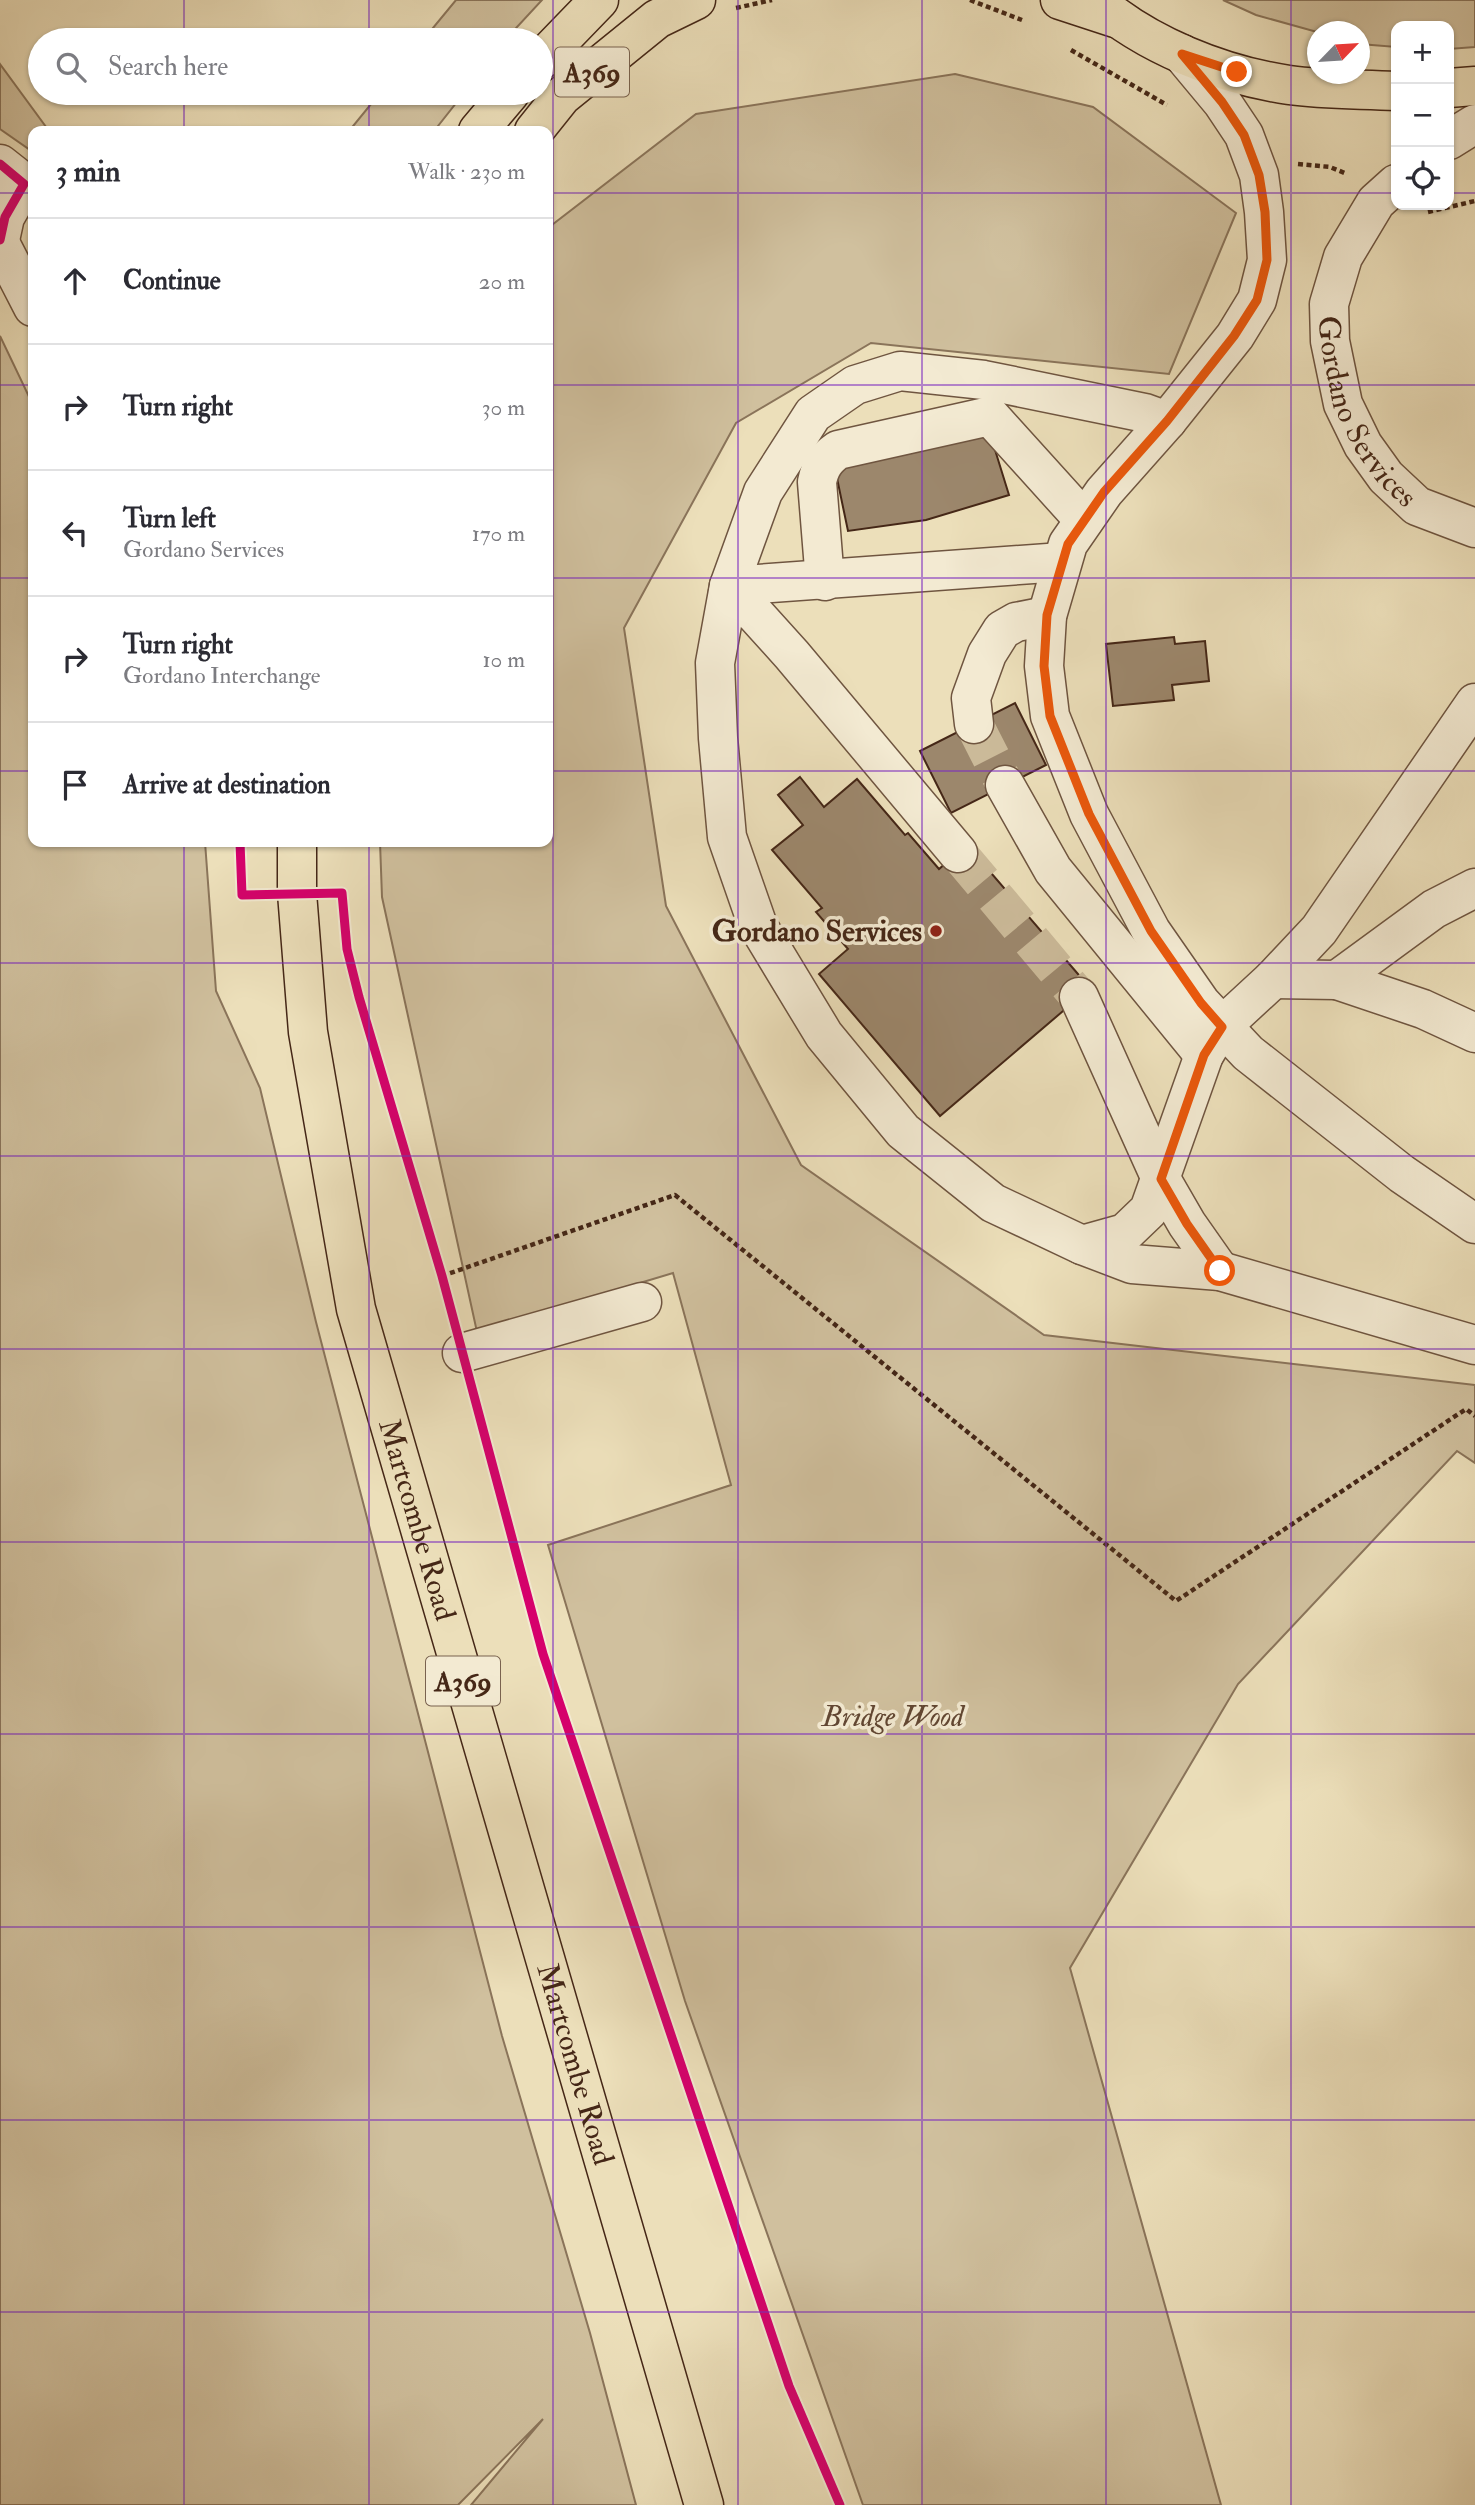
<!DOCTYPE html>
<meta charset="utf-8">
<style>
:root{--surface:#fff;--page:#f2f2f3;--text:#2b2b33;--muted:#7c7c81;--line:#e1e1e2}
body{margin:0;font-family:"IM FELL Double Pica",serif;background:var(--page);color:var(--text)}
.controls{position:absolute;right:21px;top:21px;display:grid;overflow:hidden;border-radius:14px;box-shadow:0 2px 5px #0004}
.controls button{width:63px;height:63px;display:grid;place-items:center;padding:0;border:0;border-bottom:2px solid var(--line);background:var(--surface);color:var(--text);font:35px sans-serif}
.compass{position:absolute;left:1307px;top:21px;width:63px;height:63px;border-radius:50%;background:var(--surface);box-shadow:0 2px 5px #0004;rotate:65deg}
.stop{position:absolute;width:21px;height:21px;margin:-16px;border:5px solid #ea580c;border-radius:50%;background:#fff}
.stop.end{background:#ea580c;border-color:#fff;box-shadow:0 2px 7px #0008}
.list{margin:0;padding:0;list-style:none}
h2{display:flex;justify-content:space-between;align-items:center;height:91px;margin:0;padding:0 28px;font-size:30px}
h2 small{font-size:23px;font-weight:400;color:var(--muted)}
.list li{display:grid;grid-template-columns:46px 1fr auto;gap:21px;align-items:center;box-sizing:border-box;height:126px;padding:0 28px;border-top:2px solid var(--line)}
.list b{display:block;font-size:26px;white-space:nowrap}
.list p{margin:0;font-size:23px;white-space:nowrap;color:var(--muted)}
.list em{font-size:23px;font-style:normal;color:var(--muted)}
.icon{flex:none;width:38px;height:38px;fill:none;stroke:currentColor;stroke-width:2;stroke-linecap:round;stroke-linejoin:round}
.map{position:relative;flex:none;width:1475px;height:2505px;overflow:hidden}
.search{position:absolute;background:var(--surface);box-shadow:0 2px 5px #0004;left:28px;top:28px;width:525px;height:77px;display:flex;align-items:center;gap:18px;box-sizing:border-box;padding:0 24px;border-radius:38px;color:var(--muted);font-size:26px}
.panel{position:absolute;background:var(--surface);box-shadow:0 2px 5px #0004;left:28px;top:126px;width:525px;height:721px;border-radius:14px}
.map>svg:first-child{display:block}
.green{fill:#d0c09e;stroke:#8a745a;stroke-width:2}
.building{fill:#9c876c;stroke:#452717;stroke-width:2}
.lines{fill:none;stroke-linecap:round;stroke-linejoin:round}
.minor-tunnel{stroke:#cbba99;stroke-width:38;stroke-dasharray:38 19;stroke-linecap:butt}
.minor-casing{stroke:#6f5540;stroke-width:41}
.major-casing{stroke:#452717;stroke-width:41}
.path{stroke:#452717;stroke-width:4.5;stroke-dasharray:5 3.5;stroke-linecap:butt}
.minor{stroke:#f3ead2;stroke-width:38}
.major{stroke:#ecdfba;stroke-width:38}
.cycleway-casing{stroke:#f3ead2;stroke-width:13}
.cycleway{stroke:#d6006c;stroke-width:9}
.route{stroke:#ea580c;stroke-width:9}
.grid{fill:none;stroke:#7b2cbf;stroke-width:2;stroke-opacity:0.55}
.poi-dot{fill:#8f2418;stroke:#f3ead2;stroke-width:2.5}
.labels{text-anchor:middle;stroke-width:7;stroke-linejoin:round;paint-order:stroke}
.shield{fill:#f3ead2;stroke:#79624f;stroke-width:2}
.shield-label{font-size:28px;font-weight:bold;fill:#452717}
.street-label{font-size:30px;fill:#452717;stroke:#f3ead2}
.poi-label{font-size:30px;font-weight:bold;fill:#452717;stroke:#f3ead2;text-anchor:end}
.park-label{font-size:30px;font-style:italic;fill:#614632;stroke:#f3ead2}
</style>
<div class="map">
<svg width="1475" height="2505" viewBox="0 0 1475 2505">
<rect width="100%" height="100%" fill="#ecdfba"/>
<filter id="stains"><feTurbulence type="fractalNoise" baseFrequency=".00286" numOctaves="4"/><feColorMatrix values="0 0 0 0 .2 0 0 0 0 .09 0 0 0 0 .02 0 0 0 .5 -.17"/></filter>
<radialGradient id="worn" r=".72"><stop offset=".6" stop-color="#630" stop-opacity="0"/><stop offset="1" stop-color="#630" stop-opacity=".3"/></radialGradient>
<path class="green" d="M456,0H542L505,40H423Z
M1223,0H1475V47L1449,49V26H1396V47L1360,44V32H1317L1256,15Z
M0,64L49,131H33V152L0,129Z
M955,74L1093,107L1236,213L1169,374L871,343L736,423L624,628L666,906L801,1165L1044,1335L1475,1385V1463L1457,1451L1238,1684L1070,1968L1221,2505H863L685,2001L548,1545L731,1485L673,1273L477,1332L382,897L380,842H548V228L696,114Z
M380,93H464L434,131H349Z
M0,336L33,405V842H205L216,991L260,1088L316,1322L502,2036L590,2333L636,2505H471L543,2419L458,2505H0Z"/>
<path class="building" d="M987,424L1009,495L926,520L848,531L833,459Z
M1174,637L1175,644L1205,641L1209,681L1172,685L1174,700L1113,706L1106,644Z
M1015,703L1046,765L951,813L920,751Z
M800,777L824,807L857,779L905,835L908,833L939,869L967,845L1090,988L940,1116L819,974L848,949L816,912L822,908L772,850L803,825L778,795Z"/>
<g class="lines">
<path class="minor-tunnel" d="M974,724L1005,785
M958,853L1079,997"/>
<g class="minor-casing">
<g id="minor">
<path d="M1182,54L1222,102L1244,135L1259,175L1264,212L1267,260L1257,300L1235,336L1167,421L1104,492L1068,544L1047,616L1044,666L1050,716L1089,814L1151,931L1201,1003L1248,1053L1402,1174L1475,1224"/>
<path d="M1449,140L1475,124"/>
<path d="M0,164L33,190"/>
<path id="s1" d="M1396,184L1376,202L1343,257L1329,304L1330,341L1343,404L1363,445L1386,477L1417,506L1475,528"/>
<path d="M0,240L5,217L24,184"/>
<path d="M0,243L33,307"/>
<path d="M1167,421L1145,413L984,380L900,371L855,385L813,414L763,492L729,586L715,663L718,738L727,837L758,926L824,1035L903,1131L993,1203L1082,1245L1132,1264L1220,1271L1475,1345"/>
<path d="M825,581L817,482C820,467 825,459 838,450L990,416L1084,520"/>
<path d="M729,586L1062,562"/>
<path d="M728,593L755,614L792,655L958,853"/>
<path d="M974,724L971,698L987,654L1002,630L1016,622L1047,616"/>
<path d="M1005,785L1053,870L1204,1055"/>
<path d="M1273,979L1337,980L1434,909L1475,888"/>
<path d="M1337,980L1423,1009L1475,1033"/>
<path d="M1079,997L1161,1179L1187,1224L1220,1271"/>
<path d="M1082,1245L1125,1233L1149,1210L1204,1055L1221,1027L1273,979L1319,930L1475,703"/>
<path d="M462,1353L642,1302"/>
</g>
</g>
<g class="major-casing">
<g id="major">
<path d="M1060,0L1115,18"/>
<path d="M1095,0C1146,45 1221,75 1289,85C1324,90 1361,89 1396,91"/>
<path d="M541,60L599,0"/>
<path d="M1449,88L1475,86"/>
<path d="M478,131L510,93"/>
<path d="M534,131L562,96L657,19L696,0"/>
<path id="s2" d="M297,842V893L308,1032L356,1309L704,2505"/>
</g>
</g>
<path class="path" d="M970,0L1022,20
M736,8L772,0
M1071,50L1167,105
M1298,164L1330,167L1347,174
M1428,212L1475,201
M442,1276L675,1195L1176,1601L1466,1409L1475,1416"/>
<use href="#minor" class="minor"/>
<use href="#major" class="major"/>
<g class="cycleway-casing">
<path id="cycleway" d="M0,164L24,184L5,217L0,240
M240,842L242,895L342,893L347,949L359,997L442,1276L543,1654L789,2386L840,2505"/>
</g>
<use href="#cycleway" class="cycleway"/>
</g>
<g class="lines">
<path class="route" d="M1220,1271L1187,1224L1161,1179L1204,1055L1222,1027L1201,1003L1151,931L1089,814L1050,716L1044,666L1047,615L1068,544L1104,492L1167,421L1234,336L1257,300L1267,260L1265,212L1259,175L1244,135L1222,102L1182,54L1237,72"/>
</g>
<path class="grid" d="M184,0V40M369,0V40M553,0V2505M738,0V2505M922,0V2505M1106,0V2505M1291,0V2505M184,93V131M369,93V131M0,193H33M548,193H1396M1449,193H1475M0,385H33M548,385H1475M0,578H33M548,578H1475M0,771H33M548,771H1475M184,842V2505M369,842V2505M0,963H1475M0,1156H1475M0,1349H1475M0,1542H1475M0,1734H1475M0,1927H1475M0,2120H1475M0,2312H1475"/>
<circle class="poi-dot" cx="936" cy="931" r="7"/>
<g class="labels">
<g class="shield">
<rect x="555" y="47.5" width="74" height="49" rx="5"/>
<rect x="426" y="1656.5" width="74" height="49" rx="5"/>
</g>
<g class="shield-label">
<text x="592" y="82">A369</text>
<text x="463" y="1691">A369</text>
</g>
<g class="street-label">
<text dy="10" stroke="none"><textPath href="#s1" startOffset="257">Gordano Services</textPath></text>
<text dy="10" stroke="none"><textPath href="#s2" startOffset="691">Martcombe Road</textPath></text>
<text dy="10" stroke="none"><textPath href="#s2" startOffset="1258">Martcombe Road</textPath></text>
</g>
<g class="poi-label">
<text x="922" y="941">Gordano Services</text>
</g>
<g class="park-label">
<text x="893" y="1726">Bridge Wood</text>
</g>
</g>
<rect width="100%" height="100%" filter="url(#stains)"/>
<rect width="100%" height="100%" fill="url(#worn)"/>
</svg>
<div class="controls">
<button>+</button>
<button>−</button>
<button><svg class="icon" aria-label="locate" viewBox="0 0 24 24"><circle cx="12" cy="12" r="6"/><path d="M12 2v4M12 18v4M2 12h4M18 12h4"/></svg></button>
</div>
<svg class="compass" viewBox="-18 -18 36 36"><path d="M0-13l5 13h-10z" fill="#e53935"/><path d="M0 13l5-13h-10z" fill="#7c7c81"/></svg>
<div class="stop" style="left:1220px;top:1271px"></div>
<div class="stop end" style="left:1237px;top:72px"></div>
<div class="search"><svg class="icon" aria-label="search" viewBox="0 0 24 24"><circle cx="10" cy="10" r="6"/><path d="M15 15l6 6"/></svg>Search here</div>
<section class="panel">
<h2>3 min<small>Walk · 230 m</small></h2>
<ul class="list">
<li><svg class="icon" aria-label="ahead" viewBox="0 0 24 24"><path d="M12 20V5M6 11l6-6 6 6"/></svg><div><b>Continue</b></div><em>20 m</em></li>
<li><svg class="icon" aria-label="right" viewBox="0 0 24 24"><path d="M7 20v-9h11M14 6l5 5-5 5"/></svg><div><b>Turn right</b></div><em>30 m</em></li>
<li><svg class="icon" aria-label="left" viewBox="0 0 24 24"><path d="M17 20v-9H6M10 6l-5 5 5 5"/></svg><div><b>Turn left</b><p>Gordano Services</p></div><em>170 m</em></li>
<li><svg class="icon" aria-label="right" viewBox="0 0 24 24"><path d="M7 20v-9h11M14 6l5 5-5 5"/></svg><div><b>Turn right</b><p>Gordano Interchange</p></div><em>10 m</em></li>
<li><svg class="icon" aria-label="arrive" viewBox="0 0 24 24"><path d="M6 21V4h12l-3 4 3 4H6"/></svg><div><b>Arrive at destination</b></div></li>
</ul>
</section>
</div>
